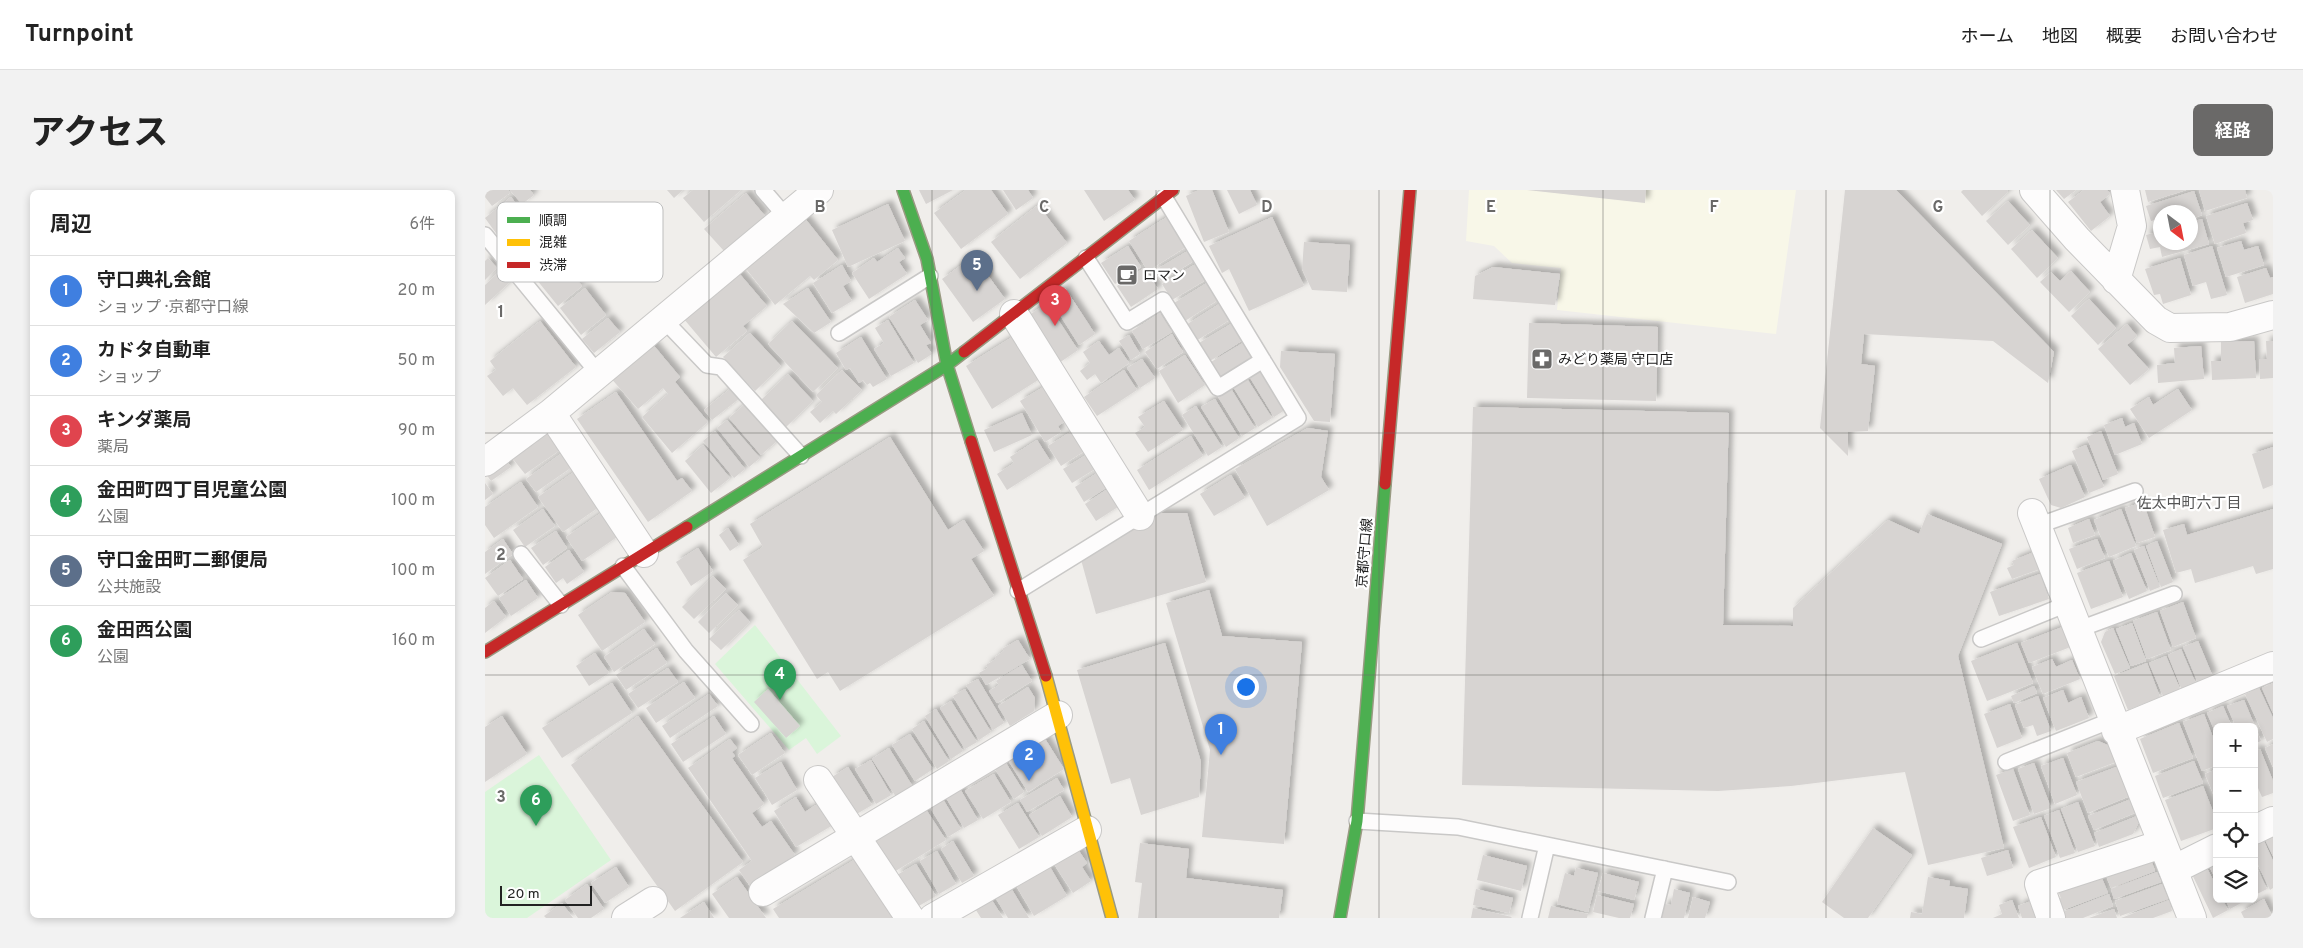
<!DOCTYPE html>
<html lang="ja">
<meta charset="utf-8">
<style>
:root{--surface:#fff;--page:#f2f2f2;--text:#222;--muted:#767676;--line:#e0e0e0;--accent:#6a6968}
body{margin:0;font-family:Overpass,"Noto Sans JP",sans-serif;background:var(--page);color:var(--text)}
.controls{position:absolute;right:15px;bottom:15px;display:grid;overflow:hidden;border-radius:8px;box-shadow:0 2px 8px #0003}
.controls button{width:45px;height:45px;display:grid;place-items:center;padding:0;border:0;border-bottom:1px solid var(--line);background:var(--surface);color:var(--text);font:25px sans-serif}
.compass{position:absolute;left:1668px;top:15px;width:45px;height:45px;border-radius:50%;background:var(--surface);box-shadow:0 2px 8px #0003;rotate:148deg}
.scale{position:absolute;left:15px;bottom:12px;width:92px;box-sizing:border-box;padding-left:5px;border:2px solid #222;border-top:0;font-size:14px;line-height:18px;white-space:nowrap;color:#222;-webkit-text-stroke:4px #fff;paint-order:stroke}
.you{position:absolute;left:760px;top:496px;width:18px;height:18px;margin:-12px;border:4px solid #fff;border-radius:50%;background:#1a73e8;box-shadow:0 0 0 8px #1a73e833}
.badge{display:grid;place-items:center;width:32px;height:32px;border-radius:50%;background:var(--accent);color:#fff;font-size:16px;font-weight:700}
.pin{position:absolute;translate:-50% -41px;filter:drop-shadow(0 1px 2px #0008)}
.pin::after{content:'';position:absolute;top:26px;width:18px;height:15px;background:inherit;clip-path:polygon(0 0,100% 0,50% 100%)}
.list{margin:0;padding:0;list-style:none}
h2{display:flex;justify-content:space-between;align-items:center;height:65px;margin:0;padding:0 20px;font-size:21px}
h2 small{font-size:16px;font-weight:400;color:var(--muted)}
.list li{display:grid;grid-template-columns:32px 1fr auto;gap:15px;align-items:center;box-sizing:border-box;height:70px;padding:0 20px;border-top:1px solid var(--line)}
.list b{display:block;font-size:19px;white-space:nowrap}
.list p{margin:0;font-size:16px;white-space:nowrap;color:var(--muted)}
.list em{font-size:16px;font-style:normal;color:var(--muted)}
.icon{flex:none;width:28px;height:28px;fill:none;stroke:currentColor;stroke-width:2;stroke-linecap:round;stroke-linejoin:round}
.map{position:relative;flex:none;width:1788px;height:728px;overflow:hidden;border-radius:8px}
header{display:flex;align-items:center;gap:30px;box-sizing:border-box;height:70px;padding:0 25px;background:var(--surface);border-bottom:1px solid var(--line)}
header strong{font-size:24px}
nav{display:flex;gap:28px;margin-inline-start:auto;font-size:18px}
.intro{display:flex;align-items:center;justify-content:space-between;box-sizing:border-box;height:120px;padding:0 30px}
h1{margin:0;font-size:35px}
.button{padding:12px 22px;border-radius:8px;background:var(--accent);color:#fff;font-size:18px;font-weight:700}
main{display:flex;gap:30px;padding:0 30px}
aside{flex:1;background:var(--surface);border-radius:8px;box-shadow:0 2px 8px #0003}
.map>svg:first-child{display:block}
.education{fill:#f8f7e8}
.park{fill:#daf5da}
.building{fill:#d7d4d2;filter:url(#shadow)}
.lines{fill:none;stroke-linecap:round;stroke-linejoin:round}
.lane-casing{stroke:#c9c8c7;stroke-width:18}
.street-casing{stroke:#c9c8c7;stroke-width:30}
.fast-casing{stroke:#999a82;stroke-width:14}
.slow-casing{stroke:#999a82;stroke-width:14}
.jam-casing{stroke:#999a82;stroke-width:14}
.lane{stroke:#fdfcfc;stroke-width:15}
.street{stroke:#fdfcfc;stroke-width:28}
.fast{stroke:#4caf50;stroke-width:11}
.slow{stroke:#ffc107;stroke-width:11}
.jam{stroke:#c62828;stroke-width:11}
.grid{fill:none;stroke:#6a6968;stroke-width:1;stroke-opacity:0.55}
.labels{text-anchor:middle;stroke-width:4.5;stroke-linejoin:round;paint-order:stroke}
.poi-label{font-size:14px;fill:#222;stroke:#fff;text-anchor:start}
.street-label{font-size:14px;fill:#222;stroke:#fff}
.neighbourhood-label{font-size:15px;fill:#555;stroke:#fff}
.key{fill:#fff;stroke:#bdbdbd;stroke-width:1}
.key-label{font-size:14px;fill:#222}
.grid-label{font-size:16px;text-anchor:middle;font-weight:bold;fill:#6a6968;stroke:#fff;stroke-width:4.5;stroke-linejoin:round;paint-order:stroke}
</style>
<header>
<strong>Turnpoint</strong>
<nav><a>ホーム</a><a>地図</a><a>概要</a><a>お問い合わせ</a></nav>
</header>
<div class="intro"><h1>アクセス</h1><a class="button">経路</a></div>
<main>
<aside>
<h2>周辺<small>6件</small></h2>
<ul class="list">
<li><span class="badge" style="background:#3f7fe0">1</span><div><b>守口典礼会館</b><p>ショップ · 京都守口線</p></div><em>20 m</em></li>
<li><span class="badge" style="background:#3f7fe0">2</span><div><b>カドタ自動車</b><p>ショップ</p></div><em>50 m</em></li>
<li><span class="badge" style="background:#e0444e">3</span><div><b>キンダ薬局</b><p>薬局</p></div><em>90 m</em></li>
<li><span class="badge" style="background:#2e9e5b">4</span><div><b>金田町四丁目児童公園</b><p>公園</p></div><em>100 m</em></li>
<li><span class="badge" style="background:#5c6f8a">5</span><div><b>守口金田町二郵便局</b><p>公共施設</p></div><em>100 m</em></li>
<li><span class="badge" style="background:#2e9e5b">6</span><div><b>金田西公園</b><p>公園</p></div><em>160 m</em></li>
</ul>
</aside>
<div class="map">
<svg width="1788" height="728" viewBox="0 0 1788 728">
<defs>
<filter id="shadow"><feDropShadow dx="4.5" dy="-4.5" stdDeviation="2.5" flood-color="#0004"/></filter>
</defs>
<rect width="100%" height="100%" fill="#f0eeeb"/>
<path class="education" d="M984,0H1311L1291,144L1072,120L1076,78L1027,73L1009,56L981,51Z"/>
<path class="park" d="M270,435L356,546L332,564L321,548L304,560L230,474Z
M54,565L126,670L42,728H0V602Z"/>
<path class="building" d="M0,0H23L25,3L7,16L0,7Z
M25,0H45L49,5L37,14Z
M182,0H198L189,8Z
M208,0H256L219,32L198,8Z
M434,0H468L441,14Z
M481,0H506L523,24L476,59L449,23Z
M518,0H543L548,8L531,20Z
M599,0H643L650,10L619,31Z
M714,0H727L744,42L719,52L701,6Z
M742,0H765L772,15L754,24Z
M1042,0H1161L1160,13Z
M1360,0H1411L1569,162L1563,193L1508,151L1379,144L1376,174L1390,176L1383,241L1363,242V266L1335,238Z
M1478,0H1522L1523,2L1497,26L1476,2Z
M1571,0H1591L1579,9Z
M1599,0H1622L1625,4L1615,12L1625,26L1606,41L1583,12Z
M1660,0H1701L1663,12Z
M1714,0H1760L1762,8L1720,21Z
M1709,1L1717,25L1706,29V22H1676V28L1666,31L1661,16Z
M261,3L280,26L239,61L219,39Z
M26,7L39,24L13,46L0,28Z
M1523,11L1545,35L1523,55L1501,31Z
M1762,13L1768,30L1758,33L1761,43L1730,54L1721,26Z
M403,14L420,51L363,77L347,40Z
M553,15L582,53L535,89L506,52Z
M685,25L704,55L663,81L644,51Z
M318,26L353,70L329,90L325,86L290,115L258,75Z
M787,27L819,96L764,121L744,79L737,83L724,56Z
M1717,29L1724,54L1677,67L1675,57L1665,59L1661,45L1676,41V52H1706V32Z
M1547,40L1573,68L1552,88L1526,59Z
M1756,51L1759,60L1773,56L1779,75L1741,87L1732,58Z
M819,52L865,55L862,102L827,100L817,79Z
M643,56L656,77L630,94L616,73Z
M1727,56L1742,105L1726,109L1721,92L1708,96L1699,65Z
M413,58L420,68L414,72L422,84L384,109L367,83L389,68L392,72Z
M706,59L712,69L676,91L669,81Z
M71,64L97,96L73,116L47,84Z
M489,66L520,109L488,132L457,89Z
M3,68L12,78L0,90V71Z
M1695,68L1706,105L1678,114L1675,104L1669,105L1660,79Z
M714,72L724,88L687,110L677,94Z
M357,75L366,91L358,96L367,111L347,123L328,93Z
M1008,77L1075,84L1070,115L988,109L990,86Z
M659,78L673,99L646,117L632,96Z
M1781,78L1785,88L1788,87V104L1760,113L1752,87Z
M15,81L25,92L0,115V95Z
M1586,81L1605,102L1584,122L1555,92L1566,82L1575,91Z
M253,82L282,116L258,136L262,141L231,167L198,128Z
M725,91L736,108L700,131L689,113Z
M100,98L121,125L96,145L75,118Z
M323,98L346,132L329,143L298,114Z
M580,98L610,144L594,155L565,109Z
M1604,109L1631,138L1613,155L1586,126Z
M430,110L443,130L435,135L446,153L441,155L447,164L433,173L404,127Z
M739,111L749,127L711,151L701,135Z
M562,113L593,160L574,173L543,126Z
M675,123L687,142L658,159L647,141Z
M123,128L135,142L109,163L97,149Z
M403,130L429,173L406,186L389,159L399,153L390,138Z
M55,131L91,177L42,215L28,198L18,206L2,186L11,180L5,171Z
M307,131L353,178L328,202L283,154Z
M751,131L761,148L725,171L714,153Z
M1044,133L1173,137L1171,211L1042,208Z
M1642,134L1652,146L1642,155L1664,179L1645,195L1613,159Z
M265,143L296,176L270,201L238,167Z
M532,144L558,187L507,219L481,176Z
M687,144L698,162L672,179L660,162Z
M644,145L655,164L646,170L634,151Z
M376,147L402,189L388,197L385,193L382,195L378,190L374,193L365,178L361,180L351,163Z
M763,150L774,168L737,191L726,172Z
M165,151L195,187L190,192L223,232L187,263L157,227L183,204L178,198L153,219L124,186Z
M614,151L624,165L634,158L644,173L616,193L610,184L602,190L595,181L605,173L598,162Z
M1769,151L1771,188L1727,190L1726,171H1736V152Z
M1781,151H1788V188L1775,189L1774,169H1782Z
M1716,156L1719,189L1673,193L1672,175L1690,173L1689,158Z
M796,161L850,164L845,232L829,231L795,177Z
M700,165L720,195L693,213L674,181Z
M657,169L670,188L655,198L642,178Z
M779,177L803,218L789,227L764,186Z
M357,180L377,200L351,224L348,221L335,233L325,222L337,212L331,205Z
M639,180L652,200L612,226L599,207Z
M303,184L328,211L301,237L276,210Z
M761,187L787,228L773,237L747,195Z
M565,193L585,228L573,236L576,242L560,252L535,211Z
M745,197L770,238L757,246L732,205Z
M246,198L255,208L227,230L219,220Z
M1693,199L1707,220L1664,248L1645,219L1664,207L1668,215Z
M131,202L192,291L197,288L207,301L163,332L92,229Z
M730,209L754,248L741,257L716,217Z
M679,211L698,240L663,262L650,243L660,237L653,227Z
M260,214L292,251L276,265L244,228Z
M711,216L737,257L723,266L697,225Z
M988,217L1244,223L1238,435L1308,436V418L1403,330L1434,344L1442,324L1517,354L1473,466L1519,658L1443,675L1420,582L1306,596L1233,601L977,595Z
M537,223L547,245L509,262L499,240Z
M1637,228L1640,237L1649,233L1657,254L1630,265L1619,235Z
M242,230L275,268L264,277L232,238Z
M592,238L604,258L576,276L563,256Z
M823,238L843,241L836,287L844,300L782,336L750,279Z
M230,241L260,279L249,288L218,251Z
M1616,241L1633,284L1618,290L1602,247Z
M63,244L75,260L40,284L28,269Z
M706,246L718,266L664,300L652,280Z
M405,247L463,340L479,330L499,361L486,369L509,406L355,501L343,482L332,489L258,370L278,357L265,334Z
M552,250L566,272L522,300L512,284L529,273L525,267Z
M218,255L245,288L226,303L200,271Z
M1601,255L1619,297L1604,303L1587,261Z
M1788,257V295L1778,299L1767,264Z
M606,262L615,276L587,293L578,279Z
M77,263L87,277L51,302L41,289Z
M21,270L26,277L6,291L1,284Z
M1586,275L1600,307L1576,318L1566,315L1554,289Z
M617,280L627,294L599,312L590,297Z
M89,282L114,317L78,342L53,307Z
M746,285L760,308L729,326L715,304Z
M36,292L53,317L9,348L0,335V317Z
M0,293L8,304L0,310Z
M627,296L639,313L611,331L600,314Z
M1658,312L1670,347L1652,353L1640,318Z
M58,319L70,336L40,357L28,340Z
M1636,319L1651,356L1624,367L1609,330Z
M1788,319V379L1771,384L1768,376L1710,393L1706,379L1691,383L1678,340L1699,334L1702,345Z
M116,323L132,347L97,371L81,347Z
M673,323H702L721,392L611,424L595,366Z
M1604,329L1610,345L1588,353L1583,338Z
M243,338L254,355L245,361L234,345Z
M71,341L82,358L58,375L46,358Z
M18,349L28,364L0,384V362Z
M1612,349L1620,368L1592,379L1584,359Z
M1672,351L1688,392L1676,397L1661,356Z
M1659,356L1675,397L1665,401L1649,360Z
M213,358L228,381L206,396L191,372Z
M84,360L99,382L82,394L78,388L71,393L60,377Z
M1549,362L1555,379L1527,389L1522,378L1529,375L1527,371Z
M1646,363L1662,401L1644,409L1628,371Z
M25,370L38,389L13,406L0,388Z
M1624,371L1638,407L1606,419L1592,383Z
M1555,384L1564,409L1514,426L1505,402Z
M228,386L241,399L209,429L197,417Z
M41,390L53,408L26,426L14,408Z
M724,400L737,446L817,452L799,654L717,647L725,560L681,413Z
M127,402L140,403L160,432L117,461L93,425Z
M241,403L253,415L224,443L213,432Z
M9,411L21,427L0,443V418Z
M1698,412L1711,448L1688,457L1675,421Z
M254,420L265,432L236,460L224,449Z
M1672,422L1686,460L1662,469L1648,431Z
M1647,433L1661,471L1646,476L1631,439Z
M1580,436L1588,456L1544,473L1536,453Z
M1628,438L1645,478L1630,484L1616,452L1620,442Z
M159,439L170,454L129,482L119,467Z
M533,450L545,469L501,495L494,483L503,478L501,475L511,469L510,467L519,461L517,459Z
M1713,451L1728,487L1713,493L1698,457Z
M680,453L716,572L714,607L656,625L645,588L626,594L592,480Z
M1532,453L1548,493L1502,511L1486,471Z
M172,458L182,473L141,500L131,485Z
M1696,459L1711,494L1697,500L1683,465Z
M110,463L124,483L104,496L91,476Z
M1681,466L1695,499L1678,506L1664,473Z
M1567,469L1571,477L1587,470L1595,489L1558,504L1547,477Z
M1662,473L1675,507L1643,520L1629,486Z
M537,475L547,491L512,513L504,501L514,495L511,491Z
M183,478L193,492L153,518L143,504Z
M493,489L519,533L508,540L481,495Z
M199,492L210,508L171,533L161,518Z
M127,493L147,523L77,568L57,538Z
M1788,493V523L1777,498Z
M1549,496L1552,503L1529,513L1526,506Z
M543,497L550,508L549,521L525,536L513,516Z
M1774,498L1788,528V549L1782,552L1760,504Z
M283,499L315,536L301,548L269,512Z
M480,499L506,542L494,550L468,506Z
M1578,500L1583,513L1596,507L1604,528L1571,541L1558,508Z
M224,504L233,516L185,548L177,536Z
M1553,506L1566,541L1552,546L1548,535L1539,538L1530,515Z
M1759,510L1776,551L1769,554V537H1751L1742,516Z
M466,511L492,552L480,559L455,518Z
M1525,514L1537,548L1512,558L1499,524Z
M1738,516L1747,537H1732V546L1722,523Z
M451,519L478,561L466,569L440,526Z
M1719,524L1732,558V575L1717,581L1698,532Z
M17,526L42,564L0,592V537Z
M153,526L258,672L190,721L86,575Z
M229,526L241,544L198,572L186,554Z
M439,531L464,571L452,579L427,539Z
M1694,533L1708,568L1668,583L1655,549Z
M286,543L300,563L267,585L253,565Z
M425,544L448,579L430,591L407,555Z
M557,544L579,579L543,602L521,567Z
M245,549L252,558L247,562L250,566L247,568L279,614L267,623L277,637L286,631L310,665L265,696L254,680L267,671L203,578Z
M1613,551L1625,556L1631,572L1591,587L1582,563Z
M1788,554V577L1780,558Z
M404,558L428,597L411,607L387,569Z
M1775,559L1788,591V603L1777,607L1769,589V561Z
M1578,568L1592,605L1570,614L1556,576Z
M386,570L406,605L391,614L370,579Z
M1709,571L1718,593L1678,608L1670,586Z
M296,572L312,600L287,615L270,588Z
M521,573L539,602L529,609L510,579Z
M1549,573L1566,618L1549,624L1533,579Z
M1634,576L1645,606L1603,623L1591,592Z
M363,577L387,615L370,625L347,587Z
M1528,579L1545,625L1528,631L1511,585Z
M1732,579V613L1720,584Z
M509,584L526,612L498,629L480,601Z
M572,588L579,600L542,622L535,610Z
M1718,596L1732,632V638L1696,651L1680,610Z
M474,597L493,630L479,638L460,606Z
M456,606L476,639L463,647L443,614Z
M575,606L587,627L557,646L544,625Z
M311,607L320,622L334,613L348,635L311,657L289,621Z
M1646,609L1652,622L1609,640L1603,626Z
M1593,612L1610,656L1593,662L1576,619Z
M533,613L554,647L534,659L513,625Z
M440,618L461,650L409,682L389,649Z
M1574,620L1590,663L1575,668L1559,626Z
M1652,626L1654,632L1648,644L1614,657L1609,643Z
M1556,627L1571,667L1544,678L1528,637Z
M1388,638L1427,665L1383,728H1359L1337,712Z
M1788,641V666L1778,645Z
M1777,647L1788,671V698L1785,700L1769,666V650Z
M468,651L489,686L477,693L456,659Z
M655,653L704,659L701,688L798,700L794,728H653L657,693L650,692Z
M590,655L602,673L597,677L606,691L588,703L567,671Z
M1523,660L1528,678L1502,686L1496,668Z
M452,661L471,694L454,704L435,671Z
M998,665L1042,676L1036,701L992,690Z
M374,667L409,728H294L288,719Z
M1665,667L1670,681L1626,698L1620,683Z
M1732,667V692L1722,672Z
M1719,672L1732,698V709H1737L1743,720L1728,728L1705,680Z
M1769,672L1782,699L1772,704L1769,698Z
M431,674L451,706L432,717L412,685Z
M131,677L144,697L120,713L106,693Z
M565,677L582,706L549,726L532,697Z
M1091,678L1113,683L1103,722L1072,714L1080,683L1089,686Z
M1614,681L1623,703L1575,721L1571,710L1576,708L1571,697Z
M1672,682L1676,692L1629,709L1626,699Z
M1118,683L1154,692L1149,710L1113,701Z
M252,687L281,728H244L227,704Z
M1443,687L1465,691L1464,696L1483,699L1479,728H1425L1426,722L1437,724Z
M102,694L119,719L106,728H93L80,710Z
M1677,694L1683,709L1635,726L1630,711Z
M526,698L544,728H523L510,707Z
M991,699L1028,708L1024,723L988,715Z
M1189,699L1205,703L1199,728H1176L1180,714L1186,715Z
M1624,704L1628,716L1598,728H1577L1575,723Z
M1112,705L1149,714L1145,728H1134L1108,722Z
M505,707L518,728H496L489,717Z
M1208,707L1225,712L1220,728H1203Z
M1740,709H1754L1756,713L1745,719Z
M1779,709L1788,728H1759L1756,722Z
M1527,710L1534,728H1508L1517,724L1514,715Z
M1549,710L1555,728H1537L1533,716Z
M1684,710L1687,721L1668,728H1636Z
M219,712L229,728H195Z
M77,713L88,728H61L59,726Z
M1066,716L1103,724L1102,728H1063Z
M988,718L1027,727L1026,728H986Z
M1629,719L1632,728H1604Z"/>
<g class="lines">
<g class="lane-casing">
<path id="lane" d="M278,0L302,28
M0,45L113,183
M601,68L642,132L678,110L733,198L778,170
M178,129L222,175L236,177L316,266
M354,143L445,86
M1552,336L1650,301
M36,364L76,415
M138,376L201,461L266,534
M533,401L813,228L679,7
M1592,440L1689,404
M1496,449L1582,414
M1521,572L1627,530
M872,631L973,637L1243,692
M1045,728L1062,655
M1168,728L1180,679"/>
</g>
<g class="street-casing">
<path id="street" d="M1549,0L1592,49L1671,130L1685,138L1745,137L1788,125
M1631,90L1647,36L1640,0
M529,124L655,326
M66,223L159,363
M0,272L66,223L334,0
M1547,323L1707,728
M1631,541L1788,476
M333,590L425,728
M1769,640L1788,631
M1688,680L1732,658
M278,702L573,525
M141,728L168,711
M448,728L602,640
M1566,728L1554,694L1677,654"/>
</g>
<g class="fast-casing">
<path id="fast" d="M418,0L442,69L462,175L486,251
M202,337L462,175L479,162
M855,728L872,631L900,294"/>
</g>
<g class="slow-casing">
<path id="slow" d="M561,486L627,728"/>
</g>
<g class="jam-casing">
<path id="jam" d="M479,162L688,0
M486,251L561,486
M900,294L925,0
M0,462L202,337"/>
</g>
<use href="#lane" class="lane"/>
<use href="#street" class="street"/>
<use href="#fast" class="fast"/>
<use href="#slow" class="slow"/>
<use href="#jam" class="jam"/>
</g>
<path class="grid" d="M224,0V728M447,0V728M671,0V728M894,0V728M1118,0V728M1341,0V728M1565,0V728M0,243H1788M0,485H1788"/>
<defs>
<g id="cafe-square" transform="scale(1.125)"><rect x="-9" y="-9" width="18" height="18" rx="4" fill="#6a6968" stroke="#fff"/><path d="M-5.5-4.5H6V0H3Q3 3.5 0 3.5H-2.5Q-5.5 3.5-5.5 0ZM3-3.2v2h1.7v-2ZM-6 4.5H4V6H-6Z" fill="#fff"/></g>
<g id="pharmacy-square" transform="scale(1.125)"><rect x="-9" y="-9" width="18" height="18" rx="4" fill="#6a6968" stroke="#fff"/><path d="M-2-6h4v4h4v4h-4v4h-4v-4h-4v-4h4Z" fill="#fff"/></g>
</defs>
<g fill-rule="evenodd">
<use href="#cafe-square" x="642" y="85"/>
<use href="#pharmacy-square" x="1057" y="169"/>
</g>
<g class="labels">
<g class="poi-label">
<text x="658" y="90">ロマン</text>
<text x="1073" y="174">みどり薬局 守口店</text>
</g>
<g class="street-label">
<text transform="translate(879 363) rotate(-85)" y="5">京都守口線</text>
</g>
<g class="neighbourhood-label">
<text x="1704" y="318">佐太中町六丁目</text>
</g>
</g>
<rect x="12" y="12" width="166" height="80" rx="8" class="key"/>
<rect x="22" y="27" width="23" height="6" fill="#4caf50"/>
<rect x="22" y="49" width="23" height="7" fill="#ffc107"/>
<rect x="22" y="72" width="23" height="6" fill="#c62828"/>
<g class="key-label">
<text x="54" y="35">順調</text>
<text x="54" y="57">混雑</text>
<text x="54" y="80">渋滞</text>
</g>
<g class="grid-label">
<text x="335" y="22">B</text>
<text x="559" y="22">C</text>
<text x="782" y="22">D</text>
<text x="1006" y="22">E</text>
<text x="1229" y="22">F</text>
<text x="1453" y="22">G</text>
<text x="16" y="127">1</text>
<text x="16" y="370">2</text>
<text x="16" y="612">3</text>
</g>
</svg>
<div class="controls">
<button>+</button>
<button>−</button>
<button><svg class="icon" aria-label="locate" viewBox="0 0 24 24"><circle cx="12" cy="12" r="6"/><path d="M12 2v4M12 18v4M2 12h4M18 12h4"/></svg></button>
<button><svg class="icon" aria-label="layers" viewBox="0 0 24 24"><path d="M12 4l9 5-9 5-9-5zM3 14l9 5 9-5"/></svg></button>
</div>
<svg class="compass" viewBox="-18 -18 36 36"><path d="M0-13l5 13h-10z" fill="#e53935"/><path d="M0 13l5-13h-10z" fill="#767676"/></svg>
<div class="scale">20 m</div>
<div class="you"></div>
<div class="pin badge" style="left:736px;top:565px;background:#3f7fe0">1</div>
<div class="pin badge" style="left:544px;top:591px;background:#3f7fe0">2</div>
<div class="pin badge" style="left:570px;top:136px;background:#e0444e">3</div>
<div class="pin badge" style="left:295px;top:510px;background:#2e9e5b">4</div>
<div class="pin badge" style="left:492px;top:101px;background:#5c6f8a">5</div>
<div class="pin badge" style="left:51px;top:636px;background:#2e9e5b">6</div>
</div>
</main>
